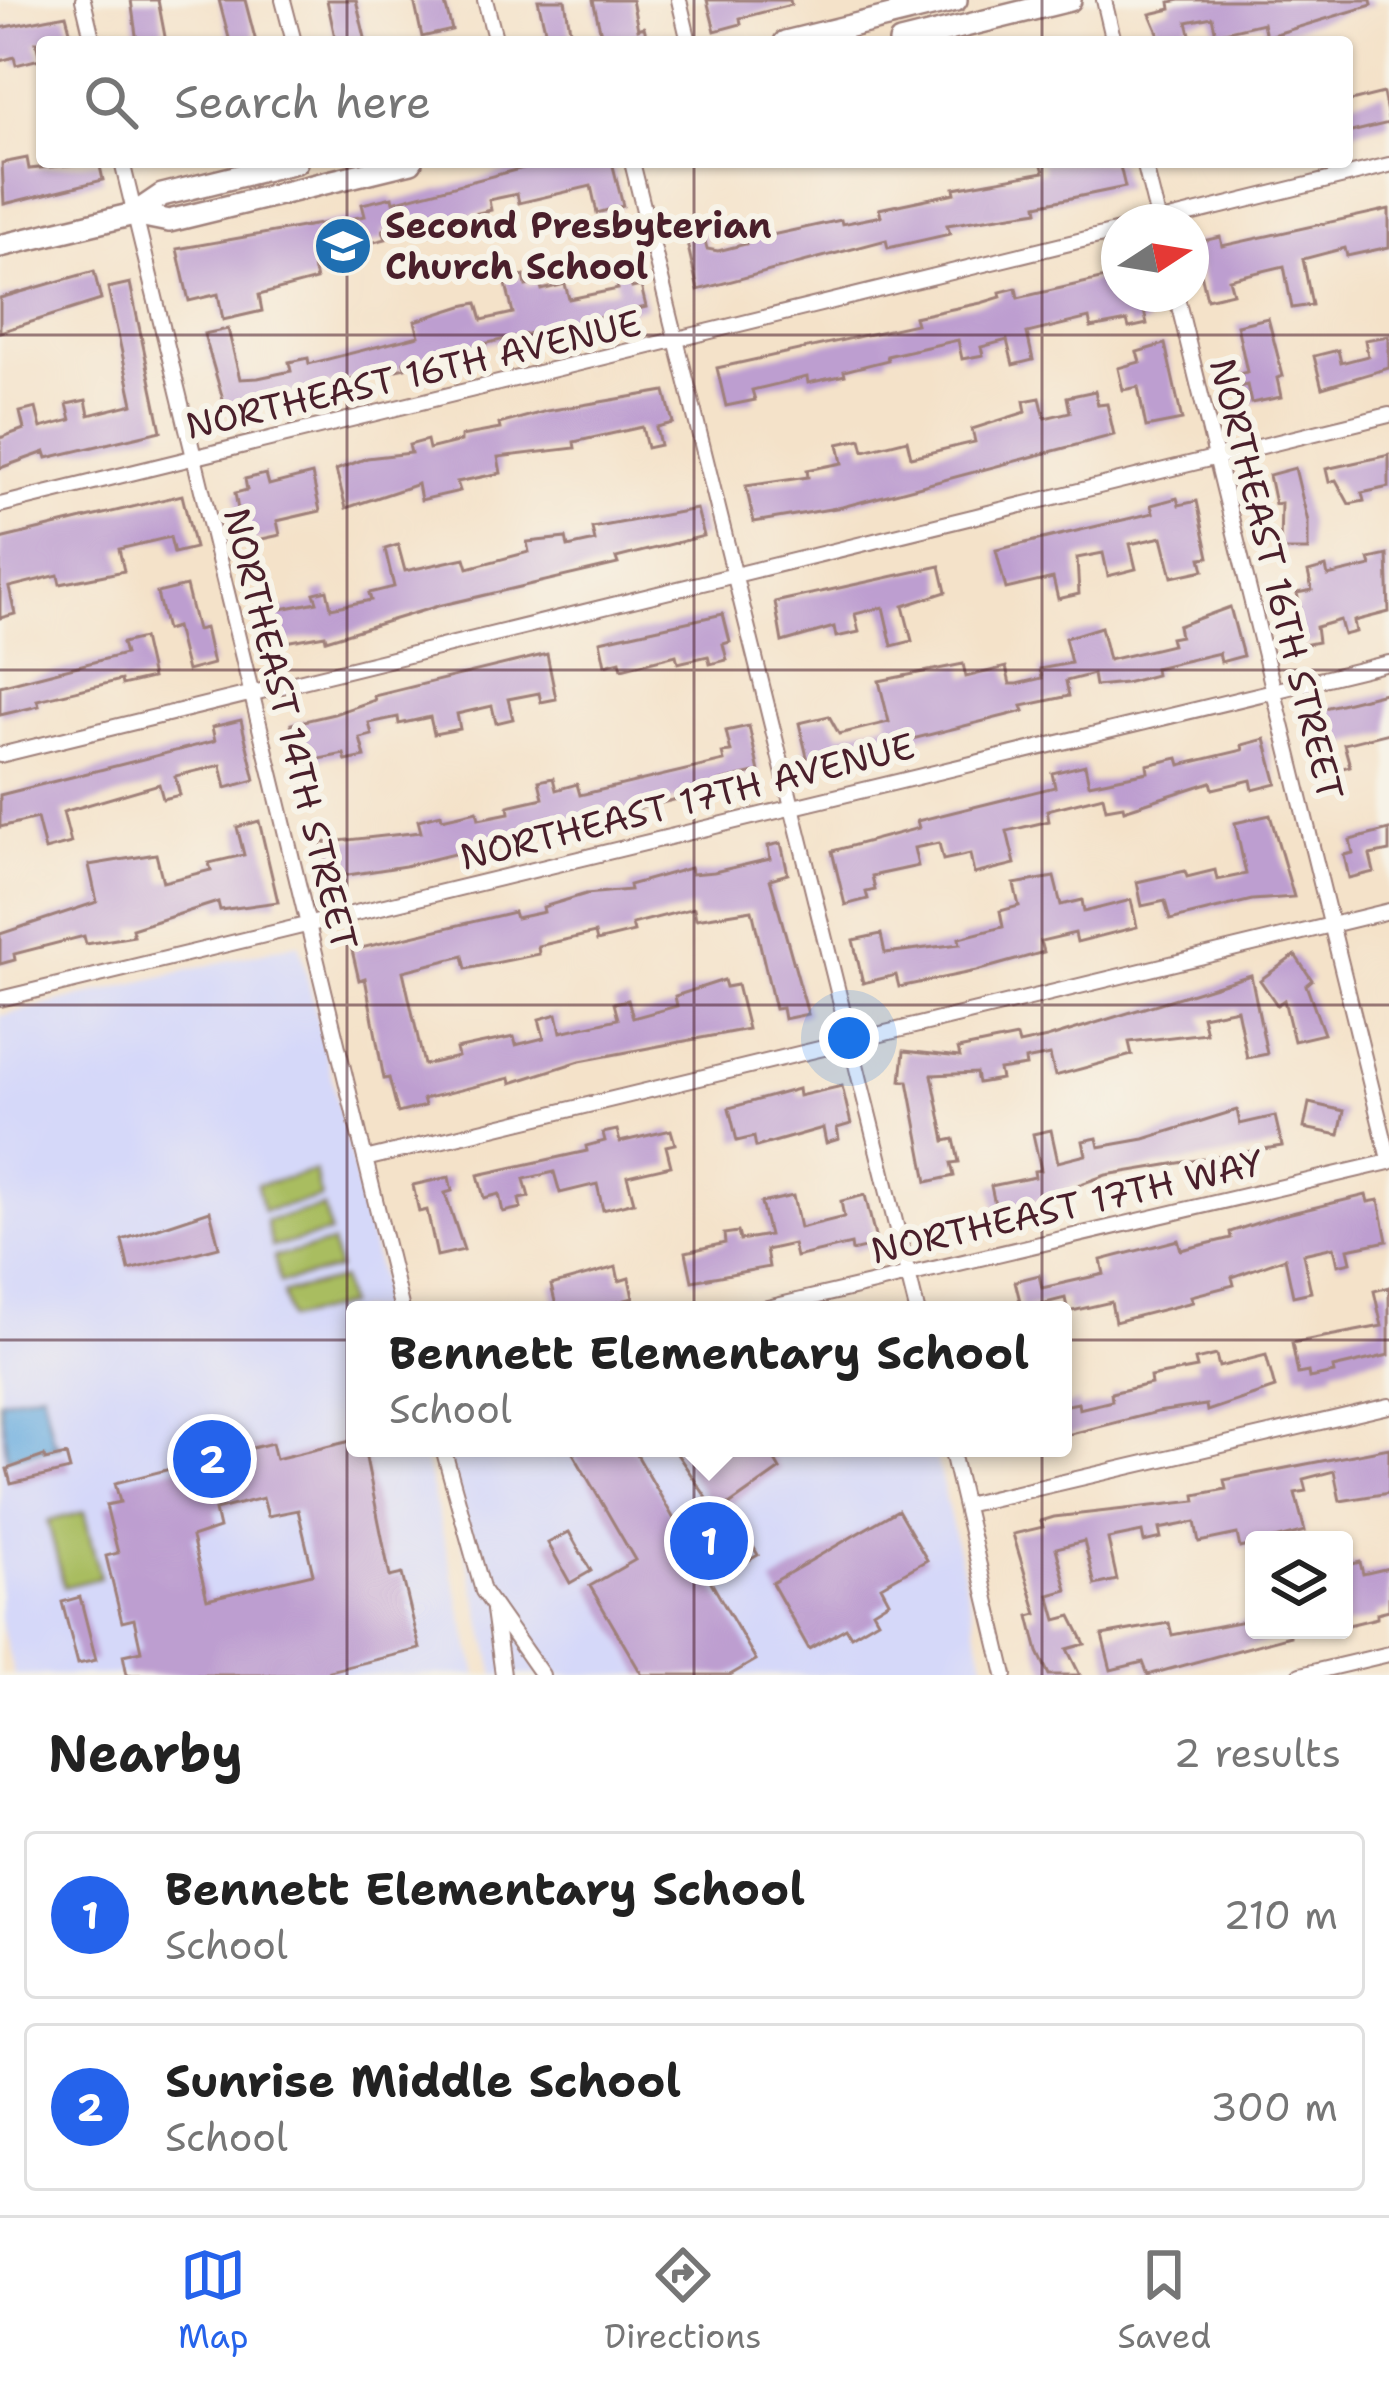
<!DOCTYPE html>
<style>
:root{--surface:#fff;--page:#f6f6f6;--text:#222;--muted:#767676;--line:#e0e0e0;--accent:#2563eb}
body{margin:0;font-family:"Shantell Sans",sans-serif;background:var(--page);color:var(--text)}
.controls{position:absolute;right:36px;bottom:36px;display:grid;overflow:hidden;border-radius:12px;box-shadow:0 3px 9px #0004}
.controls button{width:108px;height:108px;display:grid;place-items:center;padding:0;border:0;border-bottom:3px solid var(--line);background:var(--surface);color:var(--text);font:60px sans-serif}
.compass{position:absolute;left:1101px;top:204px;width:108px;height:108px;border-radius:50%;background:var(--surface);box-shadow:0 3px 9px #0004;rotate:78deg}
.you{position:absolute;left:849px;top:1038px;width:42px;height:42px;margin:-30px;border:9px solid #fff;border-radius:50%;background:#1a73e8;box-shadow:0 0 0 18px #1a73e833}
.badge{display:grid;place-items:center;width:78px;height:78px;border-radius:50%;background:var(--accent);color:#fff;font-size:39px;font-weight:700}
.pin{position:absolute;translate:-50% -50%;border:6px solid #fff;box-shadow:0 3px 12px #0006}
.popup{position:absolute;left:346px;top:1301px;width:726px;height:156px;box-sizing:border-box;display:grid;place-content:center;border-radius:12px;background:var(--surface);filter:drop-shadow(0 3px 9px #0005);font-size:39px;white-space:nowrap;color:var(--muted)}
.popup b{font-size:45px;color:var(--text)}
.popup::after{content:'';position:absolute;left:50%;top:100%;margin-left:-24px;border:24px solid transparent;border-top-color:var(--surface)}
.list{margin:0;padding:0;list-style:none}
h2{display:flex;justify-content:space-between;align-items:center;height:156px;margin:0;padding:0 48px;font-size:51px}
h2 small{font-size:39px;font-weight:400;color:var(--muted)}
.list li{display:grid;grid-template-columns:78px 1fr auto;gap:36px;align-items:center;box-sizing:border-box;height:168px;margin:0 24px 24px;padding:0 24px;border:3px solid var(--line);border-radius:12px}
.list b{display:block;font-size:45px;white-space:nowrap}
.list p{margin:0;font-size:39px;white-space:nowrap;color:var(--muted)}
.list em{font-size:39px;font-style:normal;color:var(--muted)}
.icon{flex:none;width:66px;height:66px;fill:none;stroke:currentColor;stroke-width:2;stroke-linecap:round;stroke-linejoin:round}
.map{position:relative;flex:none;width:1389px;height:1675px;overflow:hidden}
.search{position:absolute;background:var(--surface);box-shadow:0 3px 9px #0004;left:36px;right:36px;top:36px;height:132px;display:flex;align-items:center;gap:30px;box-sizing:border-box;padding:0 42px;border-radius:12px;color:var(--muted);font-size:45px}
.sheet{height:540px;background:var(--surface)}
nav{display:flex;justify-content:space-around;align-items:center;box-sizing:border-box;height:168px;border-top:3px solid var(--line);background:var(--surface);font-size:33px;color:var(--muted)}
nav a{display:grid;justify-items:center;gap:6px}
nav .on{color:var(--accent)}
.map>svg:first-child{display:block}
.built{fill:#d5d8f9}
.green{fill:#a9bd61;stroke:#7a6e46;stroke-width:3}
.water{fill:#6cade0;stroke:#5b6686;stroke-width:3}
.building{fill:#bd9ed0;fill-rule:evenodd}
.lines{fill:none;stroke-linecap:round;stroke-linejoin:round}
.street-casing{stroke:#9f807a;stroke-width:18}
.secondary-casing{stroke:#9f807a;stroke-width:26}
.street{stroke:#fff;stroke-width:14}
.secondary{stroke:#fff;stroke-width:21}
.grid{fill:none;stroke:#4a1f2b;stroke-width:3;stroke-opacity:0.55}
.labels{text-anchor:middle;stroke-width:12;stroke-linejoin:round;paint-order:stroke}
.poi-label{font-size:36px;font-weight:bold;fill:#4a1f2b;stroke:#f7f3e8;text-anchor:start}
.street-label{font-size:36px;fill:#4a1f2b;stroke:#f7f3e8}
</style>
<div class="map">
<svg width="1389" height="1675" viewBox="0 0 1389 1675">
<rect width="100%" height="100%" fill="#f7f3e8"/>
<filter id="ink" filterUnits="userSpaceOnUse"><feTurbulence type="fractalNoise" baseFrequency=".00833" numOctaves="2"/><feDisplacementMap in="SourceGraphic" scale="24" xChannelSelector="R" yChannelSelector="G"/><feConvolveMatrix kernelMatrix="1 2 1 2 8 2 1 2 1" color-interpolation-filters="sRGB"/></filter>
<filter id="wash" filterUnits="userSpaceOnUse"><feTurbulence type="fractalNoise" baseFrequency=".004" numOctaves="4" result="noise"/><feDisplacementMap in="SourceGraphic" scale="48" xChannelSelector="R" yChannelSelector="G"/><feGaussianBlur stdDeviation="2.7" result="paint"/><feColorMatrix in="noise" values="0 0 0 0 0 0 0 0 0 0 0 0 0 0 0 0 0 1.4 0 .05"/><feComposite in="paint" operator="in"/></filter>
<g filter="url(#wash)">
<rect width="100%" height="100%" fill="#f4e2c9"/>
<path class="built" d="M299,943L388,1310H355V1448H422L477,1675H14L0,1620V1016Z
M440,1448H934L987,1675H495Z"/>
<path class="green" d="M315,1171L321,1198L263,1211L257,1185Z
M324,1207L330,1233L272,1247L266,1221Z
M332,1243L338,1269L280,1283L274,1257Z
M341,1279L347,1305L289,1319L283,1293Z
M84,1512L100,1578L64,1587L48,1521Z"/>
<path class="water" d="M42,1391L53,1440L60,1446L7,1458L0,1400Z"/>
<g id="blocks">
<path class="building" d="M131,0H158L166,42H137Z
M219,0H245L256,42H230Z
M327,0H356L366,42H336Z
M414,0H444L452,30L422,37Z
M538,0H565L572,42H548Z
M593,0H632L638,29L644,27L648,42H603Z
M707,0H790L791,5L740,18L741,24L715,31Z
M1180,0H1371L1372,5L1266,37L1263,23L1216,34L1212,17L1187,22L1192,42H1162L1150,14L1171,9L1170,2Z
M66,15L73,42H36L40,59L16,65L14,57L0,61V28Z
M1383,93L1389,123L1347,133V102Z
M27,158L29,169L99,162L103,180L4,204L2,163Z
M546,162H612L623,206L597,213L591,186L519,203L517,194L489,200L491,210L448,220L450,230L416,238L412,223L383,230L386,239L358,246L360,258L313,267L316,280L259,295L262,311L223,320L218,294L189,301L177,249L365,216L362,204L392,197L393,202Z
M1041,162H1119L1125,187L1037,205L1038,211L947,225L950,234L888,248L886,240L698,290L683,225L700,222L707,249L718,251L746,244L744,234L762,229L763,237L841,220L842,224L881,216L879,209L955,193L954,188L1044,172Z
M1389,209V247L1347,256L1345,248L1303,259L1312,305L1292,308L1284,266L1229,279L1233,293L1207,299L1194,243L1220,237L1222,246Z
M627,268L632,288L641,286L646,307L404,362L405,368L257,401L258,406L227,413L204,334L228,329L240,379L258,378L291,371L289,362L308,358L309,364L419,336L415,321L462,306L477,303L482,320L513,313L505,280L524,276L526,286L540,283L542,290L565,284L569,299L618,289L614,271Z
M94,271L101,300L0,332V298Z
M1109,277L1113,294H1151L1154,309L1144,311L1147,324L1129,328L1127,321L1091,328L1089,318L1027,333L1033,360L1013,365L1007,340L981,347L983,355L962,359L958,340L887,356L888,360L844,371L845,375L808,383L807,377L752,390L755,400L726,406L717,368L916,324L914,317L981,303L1001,297L1000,292L1016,288L1018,298Z
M130,283L161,431L47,458L45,452L0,468V438L24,429L20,412L36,408L41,428L71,420L67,404L86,400L89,415L133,404L108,288Z
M1268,318L1283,376L1277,378L1281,397L1251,403L1247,385L1238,387L1235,375L1247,372L1237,325Z
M1389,336V368L1322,388L1314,356L1338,350L1341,363L1368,356L1365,340Z
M1165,344L1182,420L1146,427L1138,387L1123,390L1118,368L1140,362L1137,352Z
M665,391L673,423L656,427L660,445L647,448L642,427L574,442L575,448L498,457L501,473L457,482L460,491L421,500L418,484L346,508L336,470L367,458L411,453L409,445L427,440L429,449L461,441V436L500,429L499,424L547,411Z
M1095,391L1098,405L1107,404L1114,435L842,507L754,522L746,486L808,477L807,470L842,463L838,444L861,439L864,451L907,440L911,457L975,442L972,429L1026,412L1024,401L1040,398L1045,418L1070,412L1067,397Z
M1389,455V487L1362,493L1364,501L1349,504L1336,480L1329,482L1326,469Z
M1295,468L1308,522V550H1280L1281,503L1275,504L1269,475Z
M266,474L269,485L312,474L320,511L277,521L280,535L244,543L235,493L247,490L245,479Z
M182,495L195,548L174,553L170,537L119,549L124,571L60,584L58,575L9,587L15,614L0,618V539Z
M1177,498L1179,505L1197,501L1209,557L1201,558L1204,570L1172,577L1162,537L1130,544L1136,569L1108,576L1103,553L1077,558L1079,594L1058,599L1053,578L1006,589L996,550L1153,513L1151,505Z
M697,509L704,536L616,558L618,564L438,606L326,640L325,635L269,645L264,618L277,615L276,610L317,602L314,593L327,590L331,608L371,600L369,593L394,587L385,549L398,545L405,571L465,558L468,568L529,552L527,542L566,538L568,547L595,541L592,528Z
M1387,555L1389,612L1354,621L1356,632L1344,635L1340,620L1316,627L1318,642L1298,646L1296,636L1289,637L1283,610L1300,607L1297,593L1312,590L1308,572L1326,567L1328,576L1371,566L1369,559Z
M940,566L946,592L903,606L912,641L892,646L883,607L855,614L859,632L836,637L834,627L782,642L775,602Z
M186,586L197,630L205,628L213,664L187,671L176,627L166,630L157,593Z
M1230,607L1243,656L1221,662L1219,653L1155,668L1156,675L1125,683L1095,686L1093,674L1066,681L1069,696L1022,706L1024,711L809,765L799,723L829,716L839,734L889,722L879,681L963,664L966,677L1006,667L1010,684H1017L1042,678L1040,669L1071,663L1065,638L1101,627L1109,660L1172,645L1170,638L1180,636L1178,626Z
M723,614L730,642L723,644L727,660L710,664L708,656L678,663L676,655L622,669L620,661L605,665L600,641Z
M143,638L152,678L122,685L121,680L37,700L39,706L0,715V686L125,654L122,643Z
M547,654L556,699L541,702L539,693L508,699L513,719L496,723L492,706L457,714L460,729L434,734L430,717L399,724L398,717L369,723L372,735L360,738L365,757L346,761L344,754L300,763L291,724L334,714L375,700L374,696Z
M1389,692V733L1344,744L1350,766L1325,773L1313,723L1319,722L1316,710Z
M241,720L255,780L226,788L221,765L175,776L180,795L163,799L159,784L63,812L71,843L45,850L37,818L0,827V795L215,741L212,727Z
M749,726L759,772L721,781L722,788L405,866L329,878L320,843L421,832L418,820L441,814L442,819L477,811L479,819L509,813L508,806L543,798L539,781L553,778L556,790L577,784L580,795L724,761L722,753L731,752L726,731Z
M1265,739L1277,784L1253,790L1251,780L1213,789L1211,782L1124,810L1123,806L1106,809L1103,796L1047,810L1049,821L1007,831L1015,864L974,874L970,854L943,860L939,843L914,848L918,866L872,876L875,890L866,892L868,899L845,905L832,851L919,828L917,821L1055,787L1052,773L1085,765L1089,784L1148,772L1147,765L1178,758L1180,765L1243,750L1242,745Z
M1270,815L1294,897L1252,900L1170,920L1165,901L1142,906L1137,882L1185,871L1187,877L1215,870L1217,880L1246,874L1235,823Z
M259,821L278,902L220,910L218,902L132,929L134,936L86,944L84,936L14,954L15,960L0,964V934L97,902L89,865L156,854L163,882L211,870L209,863L244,855L237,827Z
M1389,830V851L1370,855L1374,872L1349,878L1344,855L1353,853L1350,840Z
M781,843L788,874L770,879L808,1014L784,1019L782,1008L775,1009L752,910L696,919L694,908L632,924L634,932L597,941L595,933L538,946L539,954L466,969L463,956L403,971L424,1065L458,1057L456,1049L479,1044L514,1037L516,1045L544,1038L539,1019L557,1014L561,1032L618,1019L614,1003L628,1000L633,1018L677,1006L675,996L724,980L726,987L737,985L748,1029L580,1061L511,1083L510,1078L423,1099L425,1106L398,1113L389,1078L384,1079L365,978L359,980L352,950L514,912L516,918L544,912L543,907L586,894L630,890L629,885L690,868L692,874L714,872L770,859L768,846Z
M1054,877L1061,905L1082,900L1084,912L1131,900L1137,927L1077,942L1075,933L1041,941L1044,952L976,971L899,987L896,975L863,983L853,940L881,934L885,953L960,944L959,938L1003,927L1000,911L1019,906L1014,884Z
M1295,955L1312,980L1306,985L1324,1034L1294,1041L1284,1000L1277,1005L1260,980Z
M1251,975L1267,1054L1247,1058L1237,1009L1202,1016L1206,1033L1129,1042L1132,1055L1055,1076L1050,1055L1025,1060L1026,1066L999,1070L1001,1079L978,1083L976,1073L932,1075L945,1141L954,1139L959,1162L951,1163L954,1176L927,1182L908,1081H901L904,1051L960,1057L958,1049L1017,1037L1019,1044L1047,1038Z
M842,1086L851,1124L837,1128L839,1139L826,1143L823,1128L756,1147L754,1137L737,1141L729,1108L798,1089L799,1096Z
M1309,1103L1344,1111L1339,1135L1304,1128Z
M1237,1110L1240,1124L1275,1116L1282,1146L1106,1175L997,1214L991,1186L1035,1177L1034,1171L1041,1170L1033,1134L1051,1130L1058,1162L1086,1155L1083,1141L1097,1138L1099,1147L1144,1139Z
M617,1130L620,1142L671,1130L675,1144L666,1146L671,1166L627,1176L634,1202L603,1210L597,1184L560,1193L554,1172L524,1179L529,1197L519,1199L521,1208L503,1212L499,1194L484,1198L478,1175L587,1151L586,1146L605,1141L603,1133Z
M449,1177L452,1191L445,1193L464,1250L437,1256L427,1210L419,1212L413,1185Z
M865,1195L877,1245L852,1251L851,1244L796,1257L793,1244L766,1250L769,1267L692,1281L686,1252L725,1243L724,1234L738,1232L740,1240L769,1235L761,1203L793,1196L800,1228L844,1217L841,1201Z
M1366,1195L1368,1202L1379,1200L1387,1241L1348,1249L1351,1262L1338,1265L1334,1247L1303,1254L1311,1292L1293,1296L1285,1258L1232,1277L1234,1285L1191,1296L1193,1302L1115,1322L1111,1302L1068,1312L1065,1298L1022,1309L1015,1281L1039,1275L1042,1288L1104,1274L1101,1260L1178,1240L1181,1250L1231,1238L1230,1232L1275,1217Z
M210,1211L219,1247L129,1270L122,1240Z
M616,1267L619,1281L629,1278L633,1298L589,1310H557L551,1285Z
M1389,1287V1355L1333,1368L1334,1373L1309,1378L1308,1372L1298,1374L1292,1343L1382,1326L1374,1291Z
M1216,1355L1219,1367L1266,1355L1275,1388L1207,1411L1206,1405L1157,1412L1063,1436V1406L1078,1403L1079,1409L1112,1401L1111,1393L1151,1384L1150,1377L1197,1368L1195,1360Z
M355,1440V1448H364L390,1577L402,1574L420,1649L329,1671L330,1675H127L123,1655L141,1651L134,1619L122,1622L106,1556L118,1553L106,1505L120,1502L115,1483L272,1443L276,1459ZM263,1498L268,1516L298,1510L313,1574L207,1599L192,1537L219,1528L215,1510Z
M570,1448H633L682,1533L717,1513L673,1448H768L780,1469L729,1505L758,1555L711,1582L756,1660L730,1675H642L590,1586L635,1560Z
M1389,1448V1493L1340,1501L1334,1471L1303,1479L1306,1491L1295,1493L1305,1531L1240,1548L1237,1534L1199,1542L1195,1522L1159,1529L1161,1538L1144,1542L1142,1532L1108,1539L1117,1580L1095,1585L1084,1541L1056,1548L1067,1590L1049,1595L1056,1620L1071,1616L1085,1644L1067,1649L1080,1675H1049L1038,1652L1029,1616L1037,1614L1013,1534L1043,1527L1041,1521L1054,1517L1196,1501L1195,1495L1226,1489L1224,1480Z
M66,1455L70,1470L11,1484L7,1469L44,1456L45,1460Z
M898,1510L927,1560L881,1586L889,1601L873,1611L878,1620L851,1636L846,1628L809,1649L772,1583Z
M569,1532L591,1571L570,1583L548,1543Z
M1360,1562L1363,1574L1389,1568V1610L1377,1613V1618L1344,1626V1566Z
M80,1597L96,1660L78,1664L62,1602Z
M1254,1619V1630H1290V1636L1148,1675L1143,1662L1111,1670L1102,1635L1169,1623L1172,1635Z"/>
</g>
</g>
<g filter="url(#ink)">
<use href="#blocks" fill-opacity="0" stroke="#9f807a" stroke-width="3"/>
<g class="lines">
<g class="street-casing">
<path id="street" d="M83,0L93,42
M283,0L294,42
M485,0L496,42
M679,0L689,42
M1104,0L1114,42
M122,162L402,1310
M632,162L917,1310
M1144,162L1159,222
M1157,222L1389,165
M1176,294L1389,1159
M0,505L1119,231
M0,755L1389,415
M0,999L1389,663
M365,1159L1389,911
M759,1310L1389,1162
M443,1448L483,1591L542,1675
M951,1448L1005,1675
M965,1505L1389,1406
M494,1610L503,1675
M1300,1675L1389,1654"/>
</g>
<g class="secondary-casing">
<path id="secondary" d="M785,42L956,0
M900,42L1070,0
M134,214L169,221L411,162
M0,246L134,214L162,195L296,162"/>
</g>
<use href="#street" class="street"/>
<use href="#secondary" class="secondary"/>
</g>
</g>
<path class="grid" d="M347,0V42M694,0V42M1042,0V42M347,162V1675M694,162V1675M1042,162V1675M0,335H1389M0,670H1389M0,1005H1389M0,1340H1389"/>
<defs>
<g id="school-disc" transform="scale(3)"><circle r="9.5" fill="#1f6fb2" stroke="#f7f3e8"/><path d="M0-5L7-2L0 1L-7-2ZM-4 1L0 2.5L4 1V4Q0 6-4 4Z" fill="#fff"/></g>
</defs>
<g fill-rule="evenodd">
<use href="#school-disc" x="343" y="246"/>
</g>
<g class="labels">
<g class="poi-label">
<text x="385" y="238">Second Presbyterian<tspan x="385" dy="41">Church School</tspan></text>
</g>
<g class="street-label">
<text transform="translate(413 374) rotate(-13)" y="13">NORTHEAST 16TH AVENUE</text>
<text transform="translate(1277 579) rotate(76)" y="13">NORTHEAST 16TH STREET</text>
<text transform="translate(291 729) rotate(76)" y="13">NORTHEAST 14TH STREET</text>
<text transform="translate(687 801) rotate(-14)" y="13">NORTHEAST 17TH AVENUE</text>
<text transform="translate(1067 1206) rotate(-13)" y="13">NORTHEAST 17TH WAY</text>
</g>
</g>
</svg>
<div class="controls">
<button><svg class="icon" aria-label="layers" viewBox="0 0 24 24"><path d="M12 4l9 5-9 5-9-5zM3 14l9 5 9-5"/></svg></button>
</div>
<svg class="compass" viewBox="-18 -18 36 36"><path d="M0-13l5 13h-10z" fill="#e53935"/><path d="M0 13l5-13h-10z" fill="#767676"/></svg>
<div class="you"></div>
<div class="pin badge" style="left:709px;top:1541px">1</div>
<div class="popup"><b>Bennett Elementary School</b>School</div>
<div class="pin badge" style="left:212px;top:1459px">2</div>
<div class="search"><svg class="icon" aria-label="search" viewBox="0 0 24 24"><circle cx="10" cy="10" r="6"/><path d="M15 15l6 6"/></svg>Search here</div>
</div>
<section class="sheet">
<h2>Nearby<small>2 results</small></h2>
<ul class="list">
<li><span class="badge">1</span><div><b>Bennett Elementary School</b><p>School</p></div><em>210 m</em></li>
<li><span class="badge">2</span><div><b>Sunrise Middle School</b><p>School</p></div><em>300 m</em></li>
</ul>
</section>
<nav>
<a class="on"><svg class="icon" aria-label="map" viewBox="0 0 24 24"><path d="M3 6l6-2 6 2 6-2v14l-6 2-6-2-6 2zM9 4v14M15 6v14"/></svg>Map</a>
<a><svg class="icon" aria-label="directions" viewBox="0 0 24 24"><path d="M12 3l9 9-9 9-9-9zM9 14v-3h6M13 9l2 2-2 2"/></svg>Directions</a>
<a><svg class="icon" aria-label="saved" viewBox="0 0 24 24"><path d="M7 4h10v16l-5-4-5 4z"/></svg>Saved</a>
</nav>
